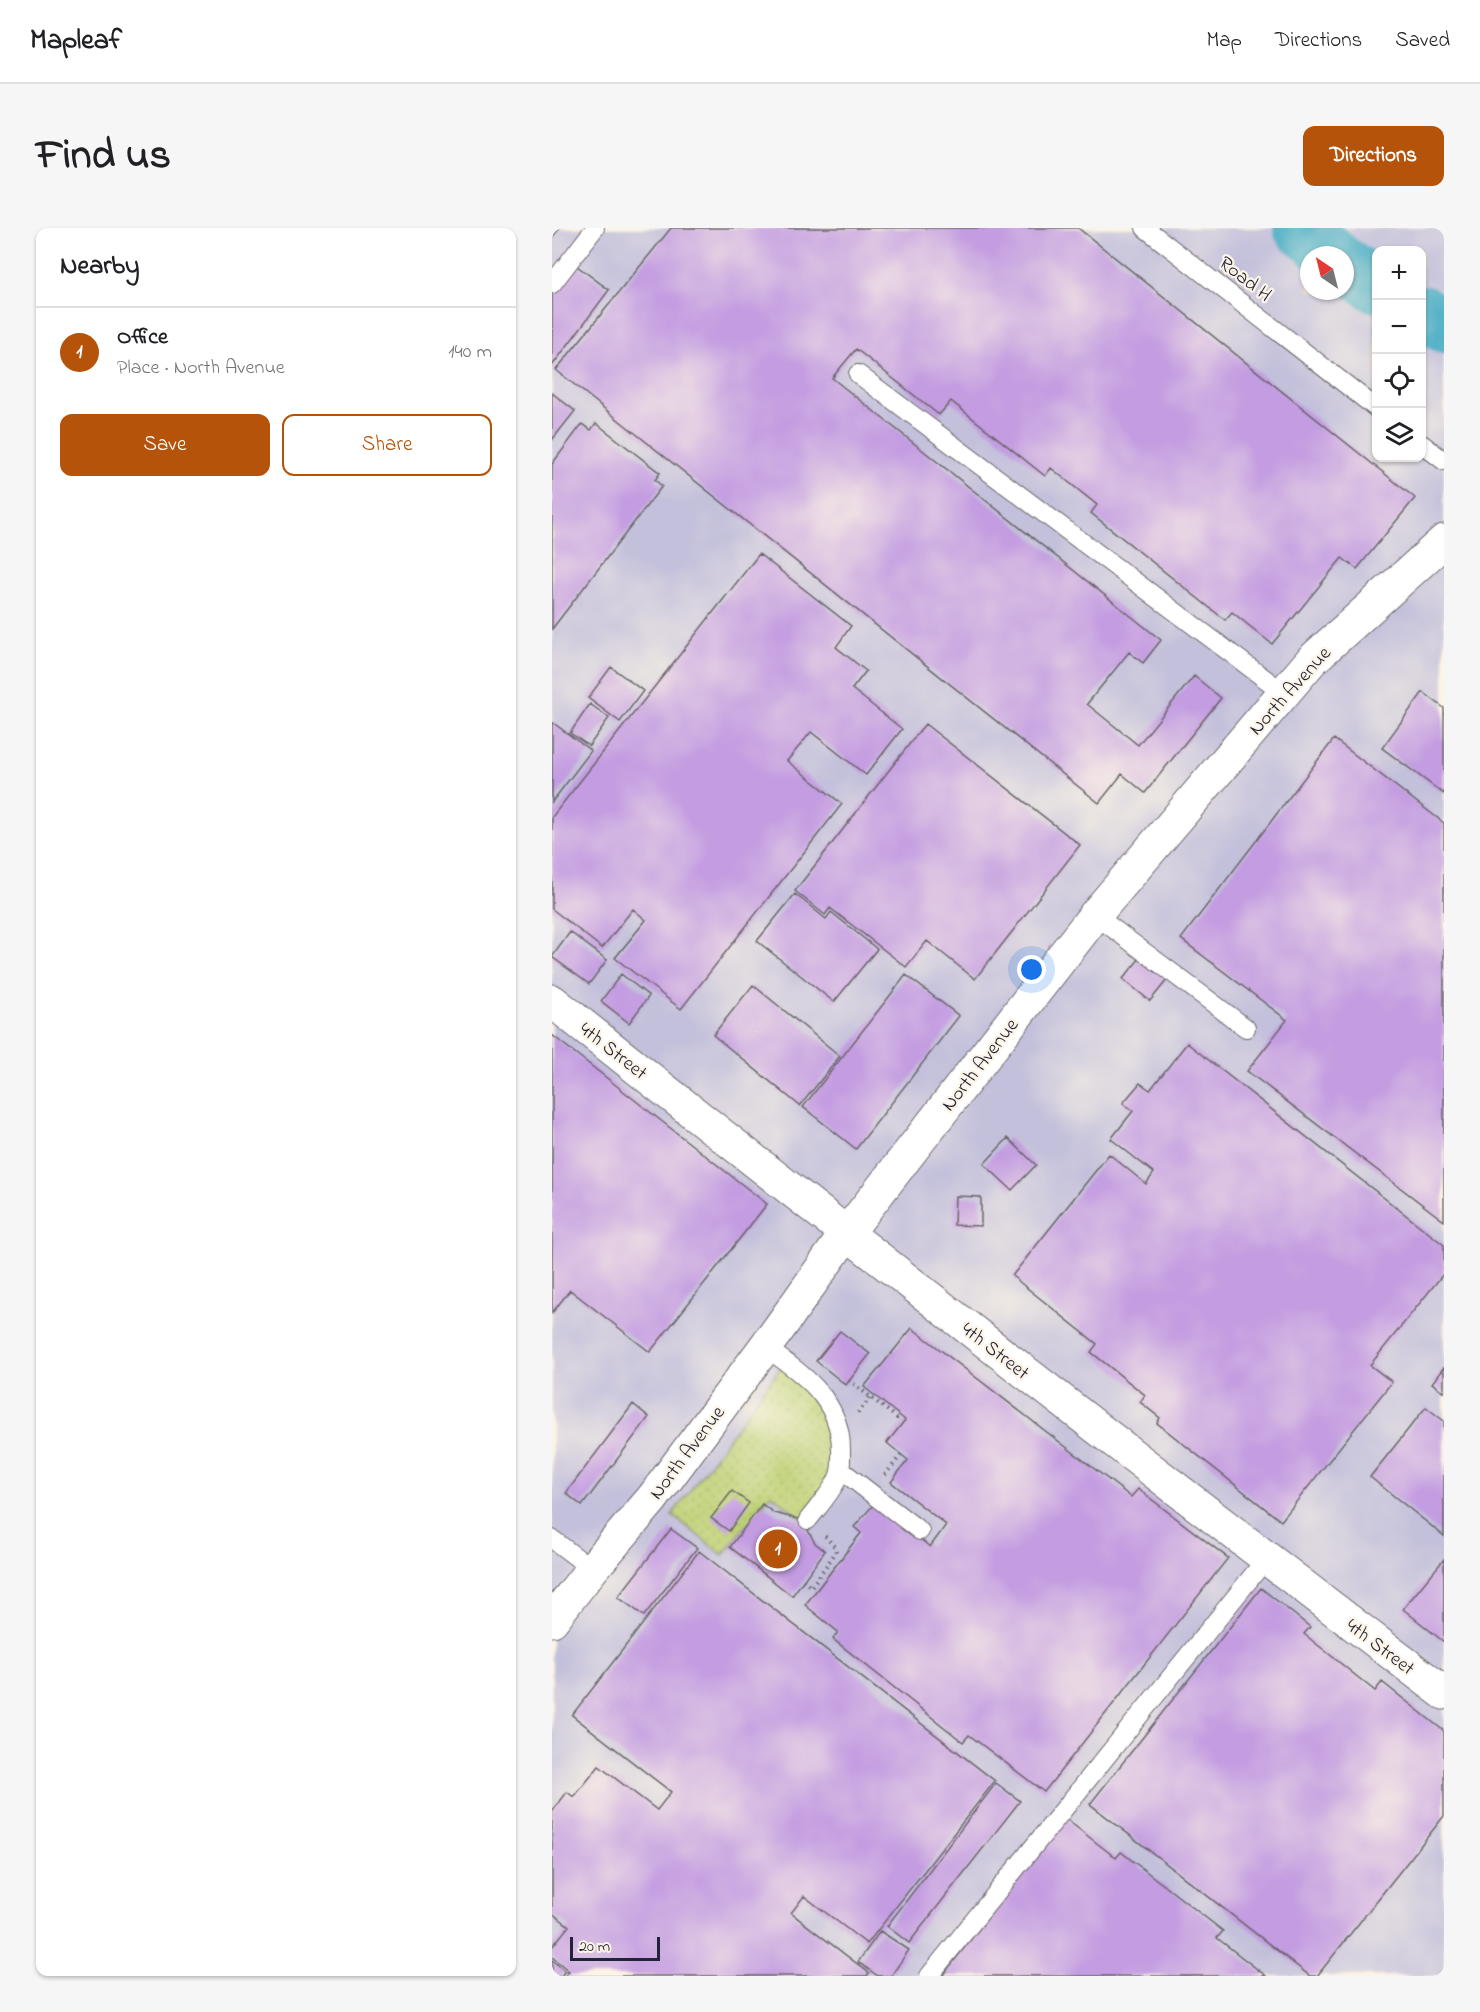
<!DOCTYPE html>
<meta charset="utf-8">
<style>
:root{--surface:#fff;--page:#f6f6f6;--text:#202124;--muted:#757577;--line:#e0e0e0;--accent:#b45309}
body{margin:0;font-family:"Indie Flower",sans-serif;background:var(--page);color:var(--text)}
.controls{position:absolute;right:18px;top:18px;display:grid;overflow:hidden;border-radius:12px;box-shadow:0 2px 4px #0004}
.controls button{width:54px;height:54px;display:grid;place-items:center;padding:0;border:0;border-bottom:2px solid var(--line);background:var(--surface);color:var(--text);font:30px sans-serif}
.compass{position:absolute;left:748px;top:18px;width:54px;height:54px;border-radius:50%;background:var(--surface);box-shadow:0 2px 4px #0004;rotate:325deg}
.scale{position:absolute;left:18px;bottom:15px;width:90px;box-sizing:border-box;padding-left:6px;border:3px solid #22223b;border-top:0;font-size:16px;line-height:21px;white-space:nowrap;color:#22223b;-webkit-text-stroke:4px #fcf5e5;paint-order:stroke}
.you{position:absolute;left:480px;top:742px;width:21px;height:21px;margin:-15px;border:4px solid #fff;border-radius:50%;background:#1a73e8;box-shadow:0 0 0 9px #1a73e833}
.badge{display:grid;place-items:center;width:39px;height:39px;border-radius:50%;background:var(--accent);color:#fff;font-size:20px;font-weight:700}
.pin{position:absolute;translate:-50% -50%;border:3px solid #fff;box-shadow:0 2px 6px #0006}
.list{margin:0;padding:0;list-style:none}
h2{display:flex;justify-content:space-between;align-items:center;height:78px;margin:0;padding:0 24px;font-size:26px}
h2 small{font-size:20px;font-weight:400;color:var(--muted)}
.list li{display:grid;grid-template-columns:39px 1fr auto;gap:18px;align-items:center;box-sizing:border-box;height:90px;padding:0 24px;border-top:2px solid var(--line)}
.list b{display:block;font-size:22px;white-space:nowrap}
.list p{margin:0;font-size:20px;white-space:nowrap;color:var(--muted)}
.list em{font-size:20px;font-style:normal;color:var(--muted)}
.actions{display:flex;gap:12px;padding:18px 24px}
.actions a{flex:1;padding:14px 0;border:2px solid var(--accent);border-radius:12px;text-align:center;font-size:21px;color:var(--accent)}
.actions .main{background:var(--accent);color:#fff}
.icon{flex:none;width:33px;height:33px;fill:none;stroke:currentColor;stroke-width:2;stroke-linecap:round;stroke-linejoin:round}
.map{position:relative;flex:none;width:892px;height:1748px;overflow:hidden;border-radius:12px}
header{display:flex;align-items:center;gap:36px;box-sizing:border-box;height:84px;padding:0 30px;background:var(--surface);border-bottom:2px solid var(--line)}
header strong{font-size:28px}
nav{display:flex;gap:33px;margin-inline-start:auto;font-size:21px}
.intro{display:flex;align-items:center;justify-content:space-between;box-sizing:border-box;height:144px;padding:0 36px}
h1{margin:0;font-size:42px}
.button{padding:15px 27px;border-radius:12px;background:var(--accent);color:#fff;font-size:21px;font-weight:700}
main{display:flex;gap:36px;padding:0 36px}
aside{flex:1;background:var(--surface);border-radius:12px;box-shadow:0 2px 4px #0004}
.map>svg:first-child{display:block}
.industrial{fill:#c3c0db;fill-rule:evenodd}
.park{fill:url(#park-dots);stroke:#707957;stroke-width:1.5}
.lines{fill:none;stroke-linecap:round;stroke-linejoin:round}
.river{stroke:#45abc5;stroke-width:54}
.building{fill:#c39ce1}
.lane-casing{stroke:#6a656a;stroke-width:20}
.street-casing{stroke:#6a656a;stroke-width:35}
.path{stroke:#6a656a;stroke-width:4;stroke-dasharray:1.5 4.5;stroke-linecap:butt}
.lane{stroke:#fff;stroke-width:18}
.street{stroke:#fff;stroke-width:33}
.labels{text-anchor:middle;stroke-width:4.5;stroke-linejoin:round;paint-order:stroke}
.street-label{font-size:20px;fill:#22223b;stroke:#fcf5e5}
</style>
<header>
<strong>Mapleaf</strong>
<nav><a>Map</a><a>Directions</a><a>Saved</a></nav>
</header>
<div class="intro"><h1>Find us</h1><a class="button">Directions</a></div>
<main>
<aside>
<h2>Nearby<small></small></h2>
<ul class="list">
<li><span class="badge">1</span><div><b>Office</b><p>Place · North Avenue</p></div><em>140 m</em></li>
</ul>
<div class="actions"><a class="main">Save</a><a>Share</a></div>
</aside>
<div class="map">
<svg width="892" height="1748" viewBox="0 0 892 1748">
<defs>
<pattern id="park-dots" width="8" height="8" patternUnits="userSpaceOnUse" patternTransform="scale(1.5)"><rect width="8" height="8" fill="#bdd073"/><path d="M2 2h.1M6 6h.1" fill="none" stroke="#a2b264" stroke-width="1.8" stroke-linecap="round"/></pattern>
</defs>
<rect width="100%" height="100%" fill="#fcf5e5"/>
<filter id="ink" filterUnits="userSpaceOnUse"><feTurbulence type="fractalNoise" baseFrequency=".0167" numOctaves="2"/><feDisplacementMap in="SourceGraphic" scale="12" xChannelSelector="R" yChannelSelector="G"/><feConvolveMatrix kernelMatrix="1 2 1 2 8 2 1 2 1" color-interpolation-filters="sRGB"/></filter>
<filter id="wash" filterUnits="userSpaceOnUse"><feTurbulence type="fractalNoise" baseFrequency=".008" numOctaves="4" result="noise"/><feDisplacementMap in="SourceGraphic" scale="24" xChannelSelector="R" yChannelSelector="G"/><feGaussianBlur stdDeviation="1.35" result="paint"/><feColorMatrix in="noise" values="0 0 0 0 0 0 0 0 0 0 0 0 0 0 0 0 0 1.4 0 .05"/><feComposite in="paint" operator="in"/></filter>
<g filter="url(#wash)">
<rect width="100%" height="100%" fill="#efe2c1"/>
<path class="industrial" d="M0,0H892V1748H0ZM824,22H870V230H824ZM757,27H793V63H757Z"/>
<path class="park" d="M231,1136L269,1167L288,1239L251,1291L219,1266L171,1327L120,1287Z"/>
<g class="lines">
<path class="river" d="M748,0L782,27
M793,36L824,58
M870,84L892,98"/>
</g>
<g id="blocks">
<path class="building" d="M0,0H7L0,10Z
M119,0H526L863,270L805,341L790,330L720,416L680,384L673,392L539,285L545,277L499,240L493,248L399,173L387,187L304,121L280,150L609,412L591,435L577,424L535,476L586,517L642,448L669,470L593,565L570,546L547,575L4,142Z
M21,35L57,62L0,138V63Z
M0,165L23,183L0,212Z
M44,195L108,245L103,252L110,258L0,401V236L30,196L39,202Z
M207,326L299,398L284,419L314,443L300,461L350,501L314,547L259,504L235,533L290,576L129,781L63,730L94,692L81,681L50,720L0,681V589Z
M59,439L91,463L68,494L36,470Z
M871,464L892,480V566L830,520Z
M38,476L57,490L37,518L18,505Z
M0,494L39,523L0,574Z
M373,496L528,617L423,751L375,713L354,739L278,680L273,687L243,663Z
M782,511L892,595V993L695,843L735,792L629,711Z
M243,666L274,691L279,684L325,721L282,774L205,713Z
M18,704L55,732L37,756L0,729Z
M588,730L615,752L598,773L571,751Z
M69,746L97,768L77,795L49,773Z
M354,747L407,788L304,921L251,879Z
M201,757L288,828L248,878L161,807Z
M0,807L215,976L98,1124L18,1062L0,1085Z
M635,815L892,1017V1045L818,1137L840,1154L729,1293L605,1195L608,1190L588,1174L593,1167L539,1124L545,1116L460,1048L557,926L594,956L602,945L559,911L581,883L571,875L588,855L598,862Z
M456,910L484,937L460,962L432,936Z
M403,968L429,969V998L402,997Z
M360,1100L579,1269L586,1261L676,1330L492,1564L417,1507L411,1514L281,1411L286,1404L253,1377L309,1305L302,1299L323,1275L378,1319L394,1297L339,1254L356,1232L335,1215L353,1192L312,1159Z
M288,1103L318,1126L294,1157L264,1133Z
M892,1139V1164L880,1155Z
M81,1176L97,1189L30,1278L14,1265Z
M874,1179L892,1193V1308L818,1249Z
M180,1263L197,1275L177,1303L159,1290Z
M210,1276L222,1285L246,1291L253,1297L263,1315L273,1323L240,1368L178,1319Z
M119,1301L145,1320L92,1388L66,1369Z
M147,1323L443,1553L315,1716L252,1668L239,1685L317,1745L315,1748H13L17,1743L0,1729V1719L17,1698L0,1685V1584L15,1564L22,1569L47,1538L105,1582L119,1564L20,1487Z
M892,1331V1414L851,1381Z
M709,1360L758,1399L752,1406L823,1463L830,1454L892,1503V1588L765,1748H758L538,1576Z
M444,1555L468,1573L357,1715L335,1698Z
M514,1591L564,1630L569,1624L671,1703L665,1710L714,1748H390Z
M328,1703L357,1722L339,1748H326L306,1734Z
M0,1732L13,1743L9,1748H0Z"/>
</g>
</g>
<g filter="url(#ink)">
<use href="#blocks" fill-opacity="0" stroke="#6a656a" stroke-width="1.5"/>
<g class="lines">
<g class="lane-casing">
<path id="lane" d="M593,0L824,180
M0,56L43,0
M306,146L732,465
M870,216L892,233
M543,687L694,800
M212,1119C250,1144 290,1173 289,1223C289,1232 290,1241 286,1250C279,1265 266,1279 256,1292
M289,1242L368,1303
M0,1311L40,1341
M377,1748L714,1331"/>
</g>
<g class="street-casing">
<path id="street" d="M0,773C295,1007 592,1238 892,1465
M0,1392L40,1341L100,1271L228,1099L294,1006L543,687L760,432L892,313"/>
</g>
<path class="path" d="M297,1152L345,1190L347,1187
M306,1185L321,1167
M333,1247L349,1227
M251,1352L259,1359L284,1324L283,1319L272,1307"/>
<use href="#lane" class="lane"/>
<use href="#street" class="street"/>
</g>
</g>
<g class="labels">
<g class="street-label">
<text transform="translate(694 50) rotate(38)" y="7">Road H</text>
<text transform="translate(737 462) rotate(-48)" y="7">North Avenue</text>
<text transform="translate(62 822) rotate(38)" y="7">4th Street</text>
<text transform="translate(427 836) rotate(-52)" y="7">North Avenue</text>
<text transform="translate(444 1122) rotate(38)" y="7">4th Street</text>
<text transform="translate(134 1224) rotate(-53)" y="7">North Avenue</text>
<text transform="translate(829 1418) rotate(37)" y="7">4th Street</text>
</g>
</g>
</svg>
<div class="controls">
<button>+</button>
<button>−</button>
<button><svg class="icon" aria-label="locate" viewBox="0 0 24 24"><circle cx="12" cy="12" r="6"/><path d="M12 2v4M12 18v4M2 12h4M18 12h4"/></svg></button>
<button><svg class="icon" aria-label="layers" viewBox="0 0 24 24"><path d="M12 4l9 5-9 5-9-5zM3 14l9 5 9-5"/></svg></button>
</div>
<svg class="compass" viewBox="-18 -18 36 36"><path d="M0-13l5 13h-10z" fill="#e53935"/><path d="M0 13l5-13h-10z" fill="#757577"/></svg>
<div class="scale">20 m</div>
<div class="you"></div>
<div class="pin badge" style="left:226px;top:1321px">1</div>
</div>
</main>
